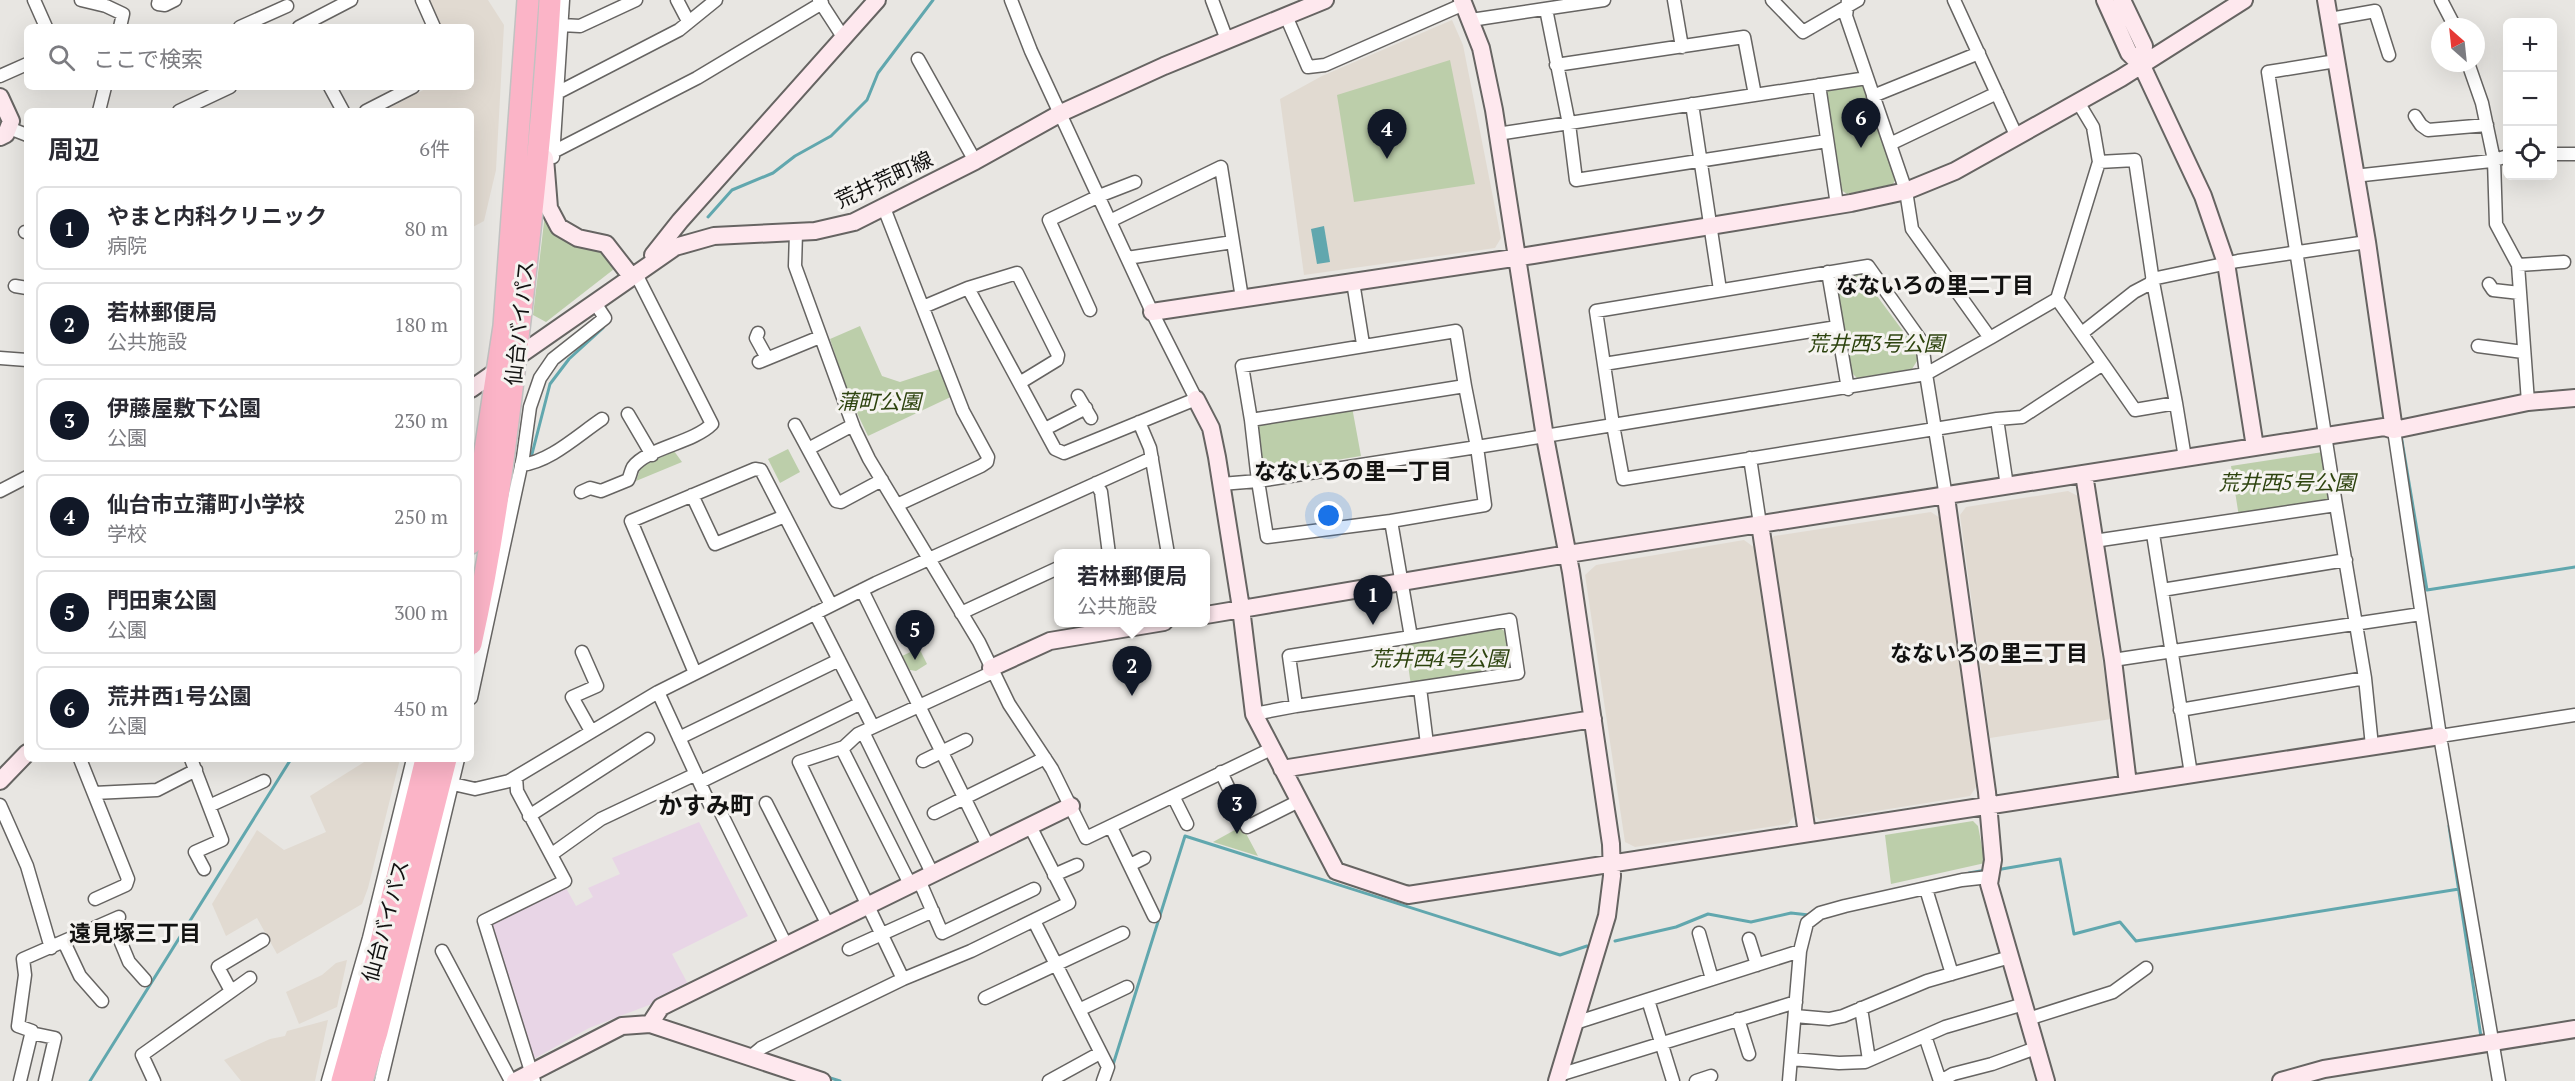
<!DOCTYPE html>
<html lang="ja">
<meta charset="utf-8">
<style>
:root{--surface:#fff;--page:#f2f2f3;--text:#2b2b33;--muted:#7c7c81;--line:#e1e1e2;--accent:#111827}
body{margin:0;font-family:"PT Serif","Noto Sans JP",serif;background:var(--page);color:var(--text)}
.controls{position:absolute;right:18px;top:18px;display:grid;overflow:hidden;border-radius:9px;box-shadow:0 6px 24px #0002}
.controls button{width:54px;height:54px;display:grid;place-items:center;padding:0;border:0;border-bottom:2px solid var(--line);background:var(--surface);color:var(--text);font:30px sans-serif}
.compass{position:absolute;left:2431px;top:18px;width:54px;height:54px;border-radius:50%;background:var(--surface);box-shadow:0 6px 24px #0002;rotate:333deg}
.you{position:absolute;left:1329px;top:516px;width:21px;height:21px;margin:-15px;border:4px solid #fff;border-radius:50%;background:#1a73e8;box-shadow:0 0 0 9px #1a73e833}
.badge{display:grid;place-items:center;width:39px;height:39px;border-radius:50%;background:var(--accent);color:#fff;font-size:20px;font-weight:700}
.pin{position:absolute;translate:-50% -50px;filter:drop-shadow(0 2px 3px #0008)}
.pin::after{content:'';position:absolute;top:32px;width:21px;height:18px;background:inherit;clip-path:polygon(0 0,100% 0,50% 100%)}
.popup{position:absolute;left:1054px;top:549px;width:156px;height:78px;box-sizing:border-box;display:grid;place-content:center;border-radius:9px;background:var(--surface);filter:drop-shadow(0 2px 4px #0005);font-size:20px;white-space:nowrap;color:var(--muted)}
.popup b{font-size:22px;color:var(--text)}
.popup::after{content:'';position:absolute;left:50%;top:100%;margin-left:-12px;border:12px solid transparent;border-top-color:var(--surface)}
.list{margin:0;padding:0;list-style:none}
h2{display:flex;justify-content:space-between;align-items:center;height:78px;margin:0;padding:0 24px;font-size:26px}
h2 small{font-size:20px;font-weight:400;color:var(--muted)}
.list li{display:grid;grid-template-columns:39px 1fr auto;gap:18px;align-items:center;box-sizing:border-box;height:84px;margin:0 12px 12px;padding:0 12px;border:2px solid var(--line);border-radius:9px}
.list b{display:block;font-size:22px;white-space:nowrap}
.list p{margin:0;font-size:20px;white-space:nowrap;color:var(--muted)}
.list em{font-size:20px;font-style:normal;color:var(--muted)}
.icon{flex:none;width:33px;height:33px;fill:none;stroke:currentColor;stroke-width:2;stroke-linecap:round;stroke-linejoin:round}
.map{position:relative;flex:none;width:2575px;height:1081px;overflow:hidden}
.search{position:absolute;background:var(--surface);box-shadow:0 6px 24px #0002;left:24px;top:24px;width:450px;height:66px;display:flex;align-items:center;gap:15px;box-sizing:border-box;padding:0 21px;border-radius:9px;color:var(--muted);font-size:22px}
.panel{position:absolute;background:var(--surface);box-shadow:0 6px 24px #0002;left:24px;top:108px;width:450px;height:654px;border-radius:9px}
.map>svg:first-child{display:block}
.built{fill:#e1dad1}
.industrial{fill:#e8d5e6}
.green{fill:#bcceaa}
.water{fill:#61a7ae}
.lines{fill:none;stroke-linecap:round;stroke-linejoin:round}
.stream{stroke:#61a7ae;stroke-width:3}
.street-casing{stroke:#666462;stroke-width:15}
.secondary-casing{stroke:#666462;stroke-width:20}
.highway-casing{stroke:#c1c1c1;stroke-width:24}
.street{stroke:#fff;stroke-width:12}
.secondary{stroke:#fee8ee;stroke-width:16}
.highway{stroke:#fbb4c7;stroke-width:21}
.labels{text-anchor:middle;stroke-width:6;stroke-linejoin:round;paint-order:stroke}
.street-label{font-size:21px;fill:#121211;stroke:#f5f3f0}
.park-label{font-size:21px;font-style:italic;fill:#2d430e;stroke:#f5f3f0}
.neighbourhood-label{font-size:22px;font-weight:bold;fill:#121211;stroke:#f5f3f0}
.quarter-label{font-size:24px;font-weight:bold;fill:#121211;stroke:#f5f3f0}
</style>
<div class="map">
<svg width="2575" height="1081" viewBox="0 0 2575 1081">
<rect width="100%" height="100%" fill="#e8e6e2"/>
<path class="built" d="M428,0H488L504,25L496,170L484,221L471,228V111H384L429,87H471V27H441Z
M1452,20L1463,45L1501,238L1495,248L1304,275L1280,99L1322,76Z
M2068,491L2078,496L2111,719L1990,738L1960,515L1966,507Z
M1931,512L1940,518L1976,787L1970,796L1820,820L1812,813L1768,545L1774,536Z
M1744,540L1755,548L1794,816L1788,824L1635,847L1625,842L1585,575L1596,565Z
M369,759H400L368,888L362,904L277,954L257,918L226,936L212,904L257,830L284,850L326,832L310,796Z
M347,960L337,1007L299,1024L286,992L322,975L336,963Z
M328,1020L315,1081H241L224,1060L270,1039L285,1036L287,1031Z"/>
<path class="industrial" d="M699,822L748,916L672,954L689,986L649,1005L589,1028L530,1061L488,928L492,920L540,896L566,888L576,906L593,897L588,888L620,874L612,858Z"/>
<path class="green" d="M1450,60L1475,184L1354,202L1337,95Z
M1863,84L1897,177L1893,184L1847,194L1841,190L1826,95L1827,90Z
M545,214L597,248L618,266L546,322L533,315Z
M1860,273L1917,350V361L1912,369L1857,378L1848,369L1834,280L1838,274Z
M860,326L882,376L900,382L946,367L957,394L868,436L848,394L830,339Z
M1352,407L1361,456L1268,471L1261,467L1257,422Z
M788,449L800,472L780,483L768,459Z
M674,451L682,462L636,481L641,467Z
M2323,452L2329,498L2323,503L2239,517L2231,466Z
M1499,627L1507,633L1512,665L1508,670L1411,686L1405,643Z
M919,648L927,664L916,671L910,670L902,656Z
M1973,821L1978,826L1985,863L1891,884L1885,835Z
M1242,826L1258,856L1213,842Z"/>
<path class="water" d="M1324,226L1330,262L1317,264L1311,229Z"/>
<g class="lines">
<path class="stream" d="M708,217L732,190L773,173L795,156L831,136L867,100L878,73L933,0
M2401,435L2427,590L2575,567
M532,454L550,384L569,359L603,328
M2449,826L2481,1037
M1996,870L2060,859L2074,934L2120,922L2136,941L2459,889
M1969,873L1986,870
M1615,941L1676,927L1708,914L1751,922L1791,913L1809,915
M1112,1068L1185,836L1560,955L1587,946
M827,1077L840,1081
M90,1081L291,759"/>
<g class="street-casing">
<path id="street" d="M34,0L46,27
M81,0L106,6L123,14L120,27
M159,0L158,4L165,5L175,0
M422,0L434,27
M677,0L688,21
M819,0L843,37
M1212,0L1227,40
M1674,0L1682,47
M1772,0L1803,32L1858,0
M1848,0L1846,16L1906,191L1912,229L1990,338L2057,299
M1954,0L2016,135
M2441,0L2455,27
M1546,9L1569,124L1576,180L1827,141
M1286,16L1308,67L1325,65L1464,4
M2330,19L2375,11L2389,55
M1471,20L1604,0
M561,25L580,26L636,0
M240,27L287,6
M299,27L351,0
M918,59L975,161
M2336,61L2268,72L2336,505
M2468,63L2482,103L2494,160L2496,224L2518,265L2528,402
M1556,65L1744,37L1755,95
M0,76L27,64
M1819,85L1837,205
M330,87L343,111
M557,93L679,30L716,0
M1873,96L1979,53
M1692,104L1720,290
M99,111L105,87
M179,111L230,87
M366,111L413,87
M2415,116L2421,125L2428,130L2487,125
M9,128L27,135
M1497,134L1867,78
M1890,144L1997,93
M553,152L697,78L822,3
M2552,154H2575
M553,157L563,0
M2099,162L2135,160L2153,282L2176,403
M2354,176L2491,161L2508,156
M884,208L963,411L988,457L987,462L981,466L897,505
M1110,221L1221,167L1242,298
M25,232H27
M796,232L795,266L854,428L869,459L979,642L1009,704L1052,769L1086,838L1271,749
M1127,258L1233,242
M2518,265L2564,262
M1868,266L1922,342L1926,374L1613,425L1596,311Z
M1828,272L1848,389
M2152,279L2238,261L2367,242
M1353,282L1363,344
M2489,284L2493,290L2520,293
M15,286L27,288
M968,288L1055,449L1064,453L1196,399L1152,312L1031,51L1011,0
M923,307L968,288L1017,273L1058,355L1057,360L1021,382
M1090,310L1049,220L1099,196L1135,182
M758,333L756,338L767,358
M2082,333L2134,292L2153,282
M2478,346L2523,352
M0,358L27,360
M759,362L820,337
M1604,364L1837,327
M2103,364L2135,410L2176,403L2185,458
M1078,396L1091,418
M628,414L652,455
M1251,420L1242,366L1456,331L1465,386
M1139,422L1150,448L1168,554
M795,425L836,501L841,502L882,480
M1045,429L1086,408
M2394,430L2440,736L2499,1081
M808,449L853,425
M1750,458L1760,524
M521,465C550,462 578,435 602,419
M1096,483L1101,492L1109,554
M1221,484L1258,481L1251,420L1465,386L1477,447L1613,425L1623,479L1997,419
M2007,486L1997,419L2022,417L2103,364L2057,299L2099,162L2093,127L2078,102
M0,491L27,477
M581,492L590,488L601,491L628,480C630,477 631,470 633,467C647,448 693,443 712,424L635,272
M692,495L715,544L785,516
M1946,497L1926,374L1990,338
M1391,521L1267,537L1258,481L1477,447L1485,505L1391,521L1411,637L1510,620L1518,673L1296,706L1289,656L1411,637
M2153,534L2191,774
M2094,541L2336,505L2365,678L2372,746
M862,590L988,846
M2162,590L2346,560
M815,613L873,727
M961,613L1058,568
M582,652L597,686L572,697L591,731
M2113,660L2421,614
M695,673L631,521L755,469L761,470L831,605
M1420,688L1427,744
M658,692L876,583L1152,458
M471,698L523,457L530,407L540,378L553,359L605,318L595,303
M2180,710L2365,678
M1254,714L1296,706
M863,732L932,873
M2440,736L2575,715
M679,738L839,660
M844,747L799,762L903,979
M80,759L128,879L126,885L95,899
M191,759L222,840L195,852L204,869
M923,761L966,740
M1221,772L1247,827L1299,801
M516,777L517,791L565,881L484,921L534,1081
M700,782L861,703
M453,784L475,789L509,781L658,692L710,805L718,807L786,945
M94,793L157,790L196,770
M1173,796L1187,824
M766,803L828,925
M0,805L27,866L51,948
M209,806L264,781
M934,813L1045,758
M529,816L648,739
M1111,827L1154,916
M552,854L601,819L696,774
M1130,865L1144,858
M1054,875L1077,865
M919,880L942,933L1034,889
M910,884L843,751L844,747L858,734L993,672
M1926,889L1952,974
M112,921L129,962L145,980
M1034,921L1108,1067L1103,1081
M1699,933L1712,979
M1749,939L1757,965
M64,942L80,976L102,1001
M849,949L933,911
M442,951L511,1081
M231,991L218,967L263,940
M985,998L1123,933
M1648,1000L1673,1081
M1861,1008L1869,1060
M1079,1010L1127,987
M1795,1016L1829,1019L1843,1016L1927,981L2010,957
M1738,1019L1749,1054
M2028,1019L2113,992L2146,968
M1575,1023L1800,951
M31,1033L55,1038L45,1081
M1925,1036L1940,1081
M749,1058L761,1048L903,979L971,951L1069,903L1030,826
M1791,1059L1839,1063L1865,1062L1945,1027L2024,1004
M1559,1075L1796,1002
M20,1081L32,1031L18,1026L25,975L23,959L119,917
M154,1081L142,1055L250,978
M328,1081L369,938L413,759
M381,1081L458,759
M1049,1081L1100,1053
M1696,1081L1711,1076
M1789,1081L1800,951L1807,923L1820,913L1845,906L1962,880L1989,877
M1941,1081L1953,1074L1992,1064L2036,1048"/>
</g>
<g class="secondary-casing">
<path id="secondary" d="M1462,0L1481,48L1494,110L1545,437L1571,572L1611,844L1612,876L1607,916L1557,1081
M2105,0L2129,53L2142,66L2203,196L2226,263L2255,447
M2122,0L2144,46L2142,66
M2326,0L2367,242L2394,430
M0,97L11,121L6,134L0,137
M545,158L549,208L559,227L578,238L606,244L631,276
M653,255L680,221L877,0
M1152,312L1533,255L1851,203L1906,191L1955,171L2121,78L2244,0
M471,389L675,247L714,236L815,231L854,222L975,161L1061,113L1164,66L1325,0
M1196,399L1211,428L1217,457L1241,608L1254,714L1336,871L1408,895L2440,736
M2084,474L2113,660L2128,784
M1946,497L1987,792L1993,860L1989,884L2046,1081
M1760,524L1807,833
M1206,615L1568,554L2384,427L2394,430L2528,402L2575,398
M991,668L1050,641L1164,622
M1282,769L1593,719
M0,781L27,753
M650,1024L661,1007L671,1002L1071,806
M515,1081L622,1026L650,1024L822,1081
M2281,1081L2324,1069L2575,1029"/>
</g>
<g class="highway-casing">
<path id="highway" d="M471,543L504,326L528,0
M471,644C498,523 511,400 525,276C535,184 545,93 550,0
M342,1081L380,946L426,759
M362,1081L377,1032L446,759"/>
</g>
<use href="#street" class="street"/>
<use href="#secondary" class="secondary"/>
<use href="#highway" class="highway"/>
</g>
<g class="labels">
<g class="street-label">
<text transform="translate(884 180) rotate(-25)" y="7">荒井荒町線</text>
<text transform="translate(520 323) rotate(-84)" y="7">仙台バイパス</text>
<text transform="translate(386 921) rotate(-75)" y="7">仙台バイパス</text>
</g>
<g class="park-label">
<text x="1876" y="351">荒井西3号公園</text>
<text x="879" y="409">蒲町公園</text>
<text x="2287" y="490">荒井西5号公園</text>
<text x="1439" y="666">荒井西4号公園</text>
</g>
<g class="neighbourhood-label">
<text x="1935" y="293">なないろの里二丁目</text>
<text x="1353" y="479">なないろの里一丁目</text>
<text x="1989" y="661">なないろの里三丁目</text>
<text x="135" y="941">遠見塚三丁目</text>
</g>
<g class="quarter-label">
<text x="706" y="814">かすみ町</text>
</g>
</g>
</svg>
<div class="controls">
<button>+</button>
<button>−</button>
<button><svg class="icon" aria-label="locate" viewBox="0 0 24 24"><circle cx="12" cy="12" r="6"/><path d="M12 2v4M12 18v4M2 12h4M18 12h4"/></svg></button>
</div>
<svg class="compass" viewBox="-18 -18 36 36"><path d="M0-13l5 13h-10z" fill="#e53935"/><path d="M0 13l5-13h-10z" fill="#7c7c81"/></svg>
<div class="you"></div>
<div class="pin badge" style="left:1373px;top:625px">1</div>
<div class="pin badge" style="left:1132px;top:696px">2</div>
<div class="popup"><b>若林郵便局</b>公共施設</div>
<div class="pin badge" style="left:1237px;top:834px">3</div>
<div class="pin badge" style="left:1387px;top:159px">4</div>
<div class="pin badge" style="left:915px;top:660px">5</div>
<div class="pin badge" style="left:1861px;top:148px">6</div>
<div class="search"><svg class="icon" aria-label="search" viewBox="0 0 24 24"><circle cx="10" cy="10" r="6"/><path d="M15 15l6 6"/></svg>ここで検索</div>
<section class="panel">
<h2>周辺<small>6件</small></h2>
<ul class="list">
<li><span class="badge">1</span><div><b>やまと内科クリニック</b><p>病院</p></div><em>80 m</em></li>
<li><span class="badge">2</span><div><b>若林郵便局</b><p>公共施設</p></div><em>180 m</em></li>
<li><span class="badge">3</span><div><b>伊藤屋敷下公園</b><p>公園</p></div><em>230 m</em></li>
<li><span class="badge">4</span><div><b>仙台市立蒲町小学校</b><p>学校</p></div><em>250 m</em></li>
<li><span class="badge">5</span><div><b>門田東公園</b><p>公園</p></div><em>300 m</em></li>
<li><span class="badge">6</span><div><b>荒井西1号公園</b><p>公園</p></div><em>450 m</em></li>
</ul>
</section>
</div>
